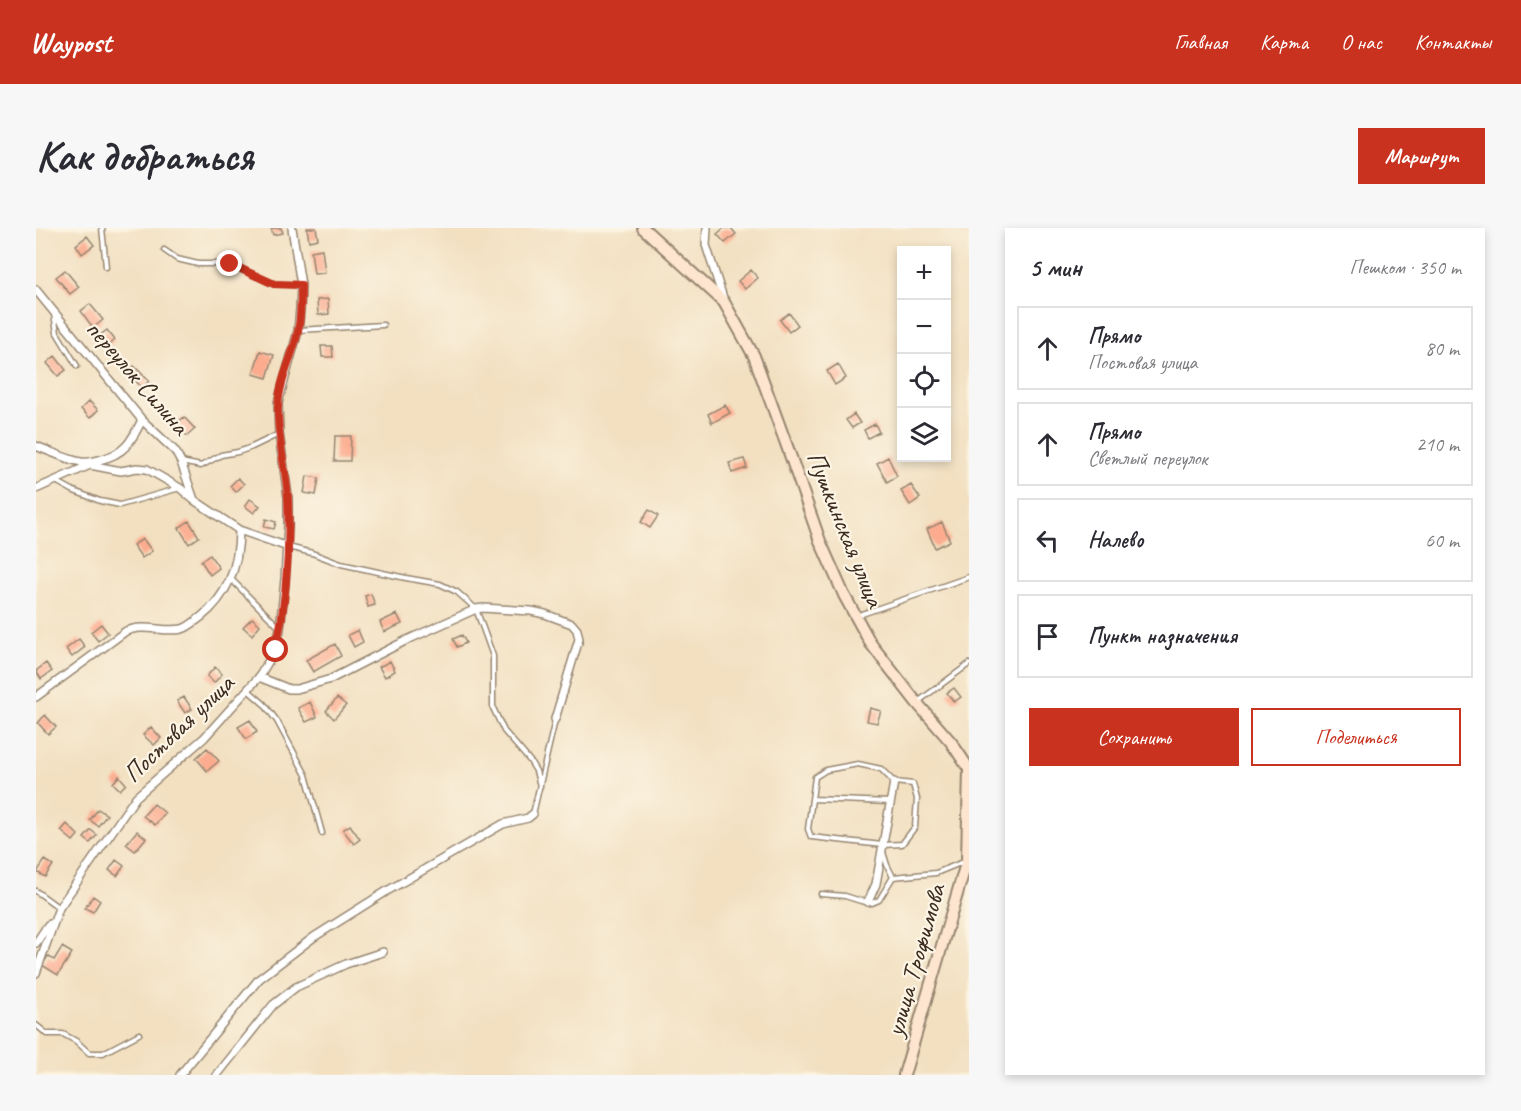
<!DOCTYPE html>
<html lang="ru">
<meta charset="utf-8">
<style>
:root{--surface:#fff;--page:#f7f7f7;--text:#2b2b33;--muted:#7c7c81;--line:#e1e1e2;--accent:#c8321e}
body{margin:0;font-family:Caveat,sans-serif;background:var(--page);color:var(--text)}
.controls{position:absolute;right:18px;top:18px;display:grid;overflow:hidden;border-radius:0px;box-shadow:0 3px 9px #0003}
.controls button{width:54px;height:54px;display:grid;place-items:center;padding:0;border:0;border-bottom:2px solid var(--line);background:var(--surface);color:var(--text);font:30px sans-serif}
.stop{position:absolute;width:18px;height:18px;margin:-14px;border:4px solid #c8321e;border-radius:50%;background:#fff}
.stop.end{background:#c8321e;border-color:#fff;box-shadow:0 2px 6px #0008}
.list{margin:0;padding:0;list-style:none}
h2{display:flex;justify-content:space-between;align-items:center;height:78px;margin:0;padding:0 24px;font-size:26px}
h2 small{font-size:20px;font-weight:400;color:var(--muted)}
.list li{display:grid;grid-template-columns:39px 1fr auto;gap:18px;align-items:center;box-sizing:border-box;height:84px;margin:0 12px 12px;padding:0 12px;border:2px solid var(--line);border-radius:0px}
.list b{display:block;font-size:22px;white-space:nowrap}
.list p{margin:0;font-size:20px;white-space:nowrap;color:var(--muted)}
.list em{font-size:20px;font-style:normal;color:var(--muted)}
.actions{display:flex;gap:12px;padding:18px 24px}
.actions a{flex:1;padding:14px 0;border:2px solid var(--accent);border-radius:0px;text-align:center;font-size:21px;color:var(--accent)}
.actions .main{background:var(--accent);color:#fff}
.icon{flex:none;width:33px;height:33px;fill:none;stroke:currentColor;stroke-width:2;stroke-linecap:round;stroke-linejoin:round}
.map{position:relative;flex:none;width:933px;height:847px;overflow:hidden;border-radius:0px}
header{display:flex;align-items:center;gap:36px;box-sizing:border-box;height:84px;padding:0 30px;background:var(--accent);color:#fff}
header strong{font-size:28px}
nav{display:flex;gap:33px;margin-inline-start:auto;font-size:21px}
.intro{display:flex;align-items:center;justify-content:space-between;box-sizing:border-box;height:144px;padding:0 36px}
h1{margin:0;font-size:42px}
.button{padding:15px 27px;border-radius:0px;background:var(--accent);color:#fff;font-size:21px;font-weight:700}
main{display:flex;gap:36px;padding:0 36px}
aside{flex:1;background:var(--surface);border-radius:0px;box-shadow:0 3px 9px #0003}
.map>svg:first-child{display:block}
.building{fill:#fcab8e}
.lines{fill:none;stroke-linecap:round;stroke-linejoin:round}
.lane-casing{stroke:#968570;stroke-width:7}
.street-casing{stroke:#968570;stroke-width:10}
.secondary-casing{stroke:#968570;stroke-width:14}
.lane{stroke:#fff;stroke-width:4}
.street{stroke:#fff;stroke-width:7}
.secondary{stroke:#fde5d0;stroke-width:10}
.route{stroke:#c8321e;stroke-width:8}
.labels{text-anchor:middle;stroke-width:4.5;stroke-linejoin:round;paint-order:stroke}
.street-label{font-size:26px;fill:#3b2a1e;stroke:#fcf5e5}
</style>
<header>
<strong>Waypost</strong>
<nav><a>Главная</a><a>Карта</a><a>О нас</a><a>Контакты</a></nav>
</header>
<div class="intro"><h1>Как добраться</h1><a class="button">Маршрут</a></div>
<main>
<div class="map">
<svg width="933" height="847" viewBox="0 0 933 847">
<rect width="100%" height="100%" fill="#fcf5e5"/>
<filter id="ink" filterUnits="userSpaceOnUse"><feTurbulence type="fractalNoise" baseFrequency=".0167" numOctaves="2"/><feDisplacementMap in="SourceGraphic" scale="12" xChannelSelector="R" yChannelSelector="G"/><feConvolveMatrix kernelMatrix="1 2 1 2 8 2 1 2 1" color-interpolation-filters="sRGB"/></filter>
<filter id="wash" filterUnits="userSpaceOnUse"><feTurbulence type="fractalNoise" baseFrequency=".008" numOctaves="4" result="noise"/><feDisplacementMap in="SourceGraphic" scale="24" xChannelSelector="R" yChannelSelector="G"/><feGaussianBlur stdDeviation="1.35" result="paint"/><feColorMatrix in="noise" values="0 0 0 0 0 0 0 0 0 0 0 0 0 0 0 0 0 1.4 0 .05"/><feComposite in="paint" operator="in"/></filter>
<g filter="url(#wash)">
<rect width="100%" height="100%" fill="#f2e0c1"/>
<g id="blocks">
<path class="building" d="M235,0H245L247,5L237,7Z
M271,0H280L282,11L273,13Z
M688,0H695L700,6L689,15L681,6Z
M51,8L58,17L46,26L40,17Z
M286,21L289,45L278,46L275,23Z
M29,42L43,59L34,66L20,49Z
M715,42L722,50L709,61L702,53Z
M292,71L293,86L282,87L281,72Z
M54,76L67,92L57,100L45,83Z
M753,85L762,97L753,104L744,92Z
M71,102L79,112L71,119L63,108Z
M285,118H296L297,129H286Z
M224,123L238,127L231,150L217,146Z
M19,128L30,142L22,148L11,135Z
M802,136L810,150L799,157L791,143Z
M98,138L113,153L106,160L92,144Z
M53,173L62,182L54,190L45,181Z
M689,177L694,185L676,195L672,186Z
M818,186L824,195L816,200L810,192Z
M148,189L159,201L151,208L140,196Z
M839,196L843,204L832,210L828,202Z
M299,208H315L314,233H298Z
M852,229L861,248L851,254L841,235Z
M708,231L711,240L696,245L693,235Z
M271,248L283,250L280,267L268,265Z
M202,250L208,256L200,264L194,258Z
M875,257L884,270L874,277L865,263Z
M214,271L224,278L218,285L209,278Z
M613,282L622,288L614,300L605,294Z
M230,291L240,294L238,301L228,299Z
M153,293L163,309L153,316L143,300Z
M906,294L914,313L899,320L891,301Z
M107,311L116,323L106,330L97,317Z
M174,327L183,340L174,347L165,333Z
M335,366L339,377L332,379L329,368Z
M361,386L366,396L348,404L344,394Z
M216,390L224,397L216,407L207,399Z
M65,396L72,405L62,413L55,404Z
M322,402L327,414L318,419L312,407Z
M426,407L430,415L421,419L417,411Z
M43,411L49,419L36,429L30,421Z
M299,416L305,428L277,444L270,432Z
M354,433L359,443L349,449L343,439Z
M10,435L16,443L5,451L0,443Z
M179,439L186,446L178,455L171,448Z
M918,460L925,469L918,474L911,465Z
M148,469L156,481L149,485L141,473Z
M301,470L310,477L298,491L290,483Z
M274,474L281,489L270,494L262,480Z
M834,480L845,483L841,495L831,493Z
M9,487L20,499L12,506L2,495Z
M214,492L221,504L210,511L202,499Z
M115,499L125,510L118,517L107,507Z
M171,520L183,533L171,543L160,530Z
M83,548L90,556L84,562L77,555Z
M118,576L129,585L119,597L107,588Z
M62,581L71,587L62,598L54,592Z
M31,596L42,607L37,613L25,603Z
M314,597L324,611L318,616L307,602Z
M55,602L61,607L54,615L48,610Z
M101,603L110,610L99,623L90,616Z
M9,632L17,637L9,649L1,644Z
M80,632L88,638L81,648L73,642Z
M57,668L64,673L57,684L49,680Z
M26,719L36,725L22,747L6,737L12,728L18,732Z"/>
</g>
</g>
<g filter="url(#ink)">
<use href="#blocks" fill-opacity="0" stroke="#968570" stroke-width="1.5"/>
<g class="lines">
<g class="lane-casing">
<path id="lane" d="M66,0L70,39
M128,22L141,31L162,36H194L238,56L265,57
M18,86L21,105L41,138
M263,102L347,97
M145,234L165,238L185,227L202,224L216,219L243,206
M18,252L38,263L64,273L84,277L144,260
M252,319L276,325L305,336L370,350L404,356L421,364L440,381L457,428V480L468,503L494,533L500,543L504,558
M195,351L244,400
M820,388L933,349
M212,462L228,476L241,493L270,547L286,605
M883,473L933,436
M822,536L845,541L858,554L877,556L881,571L879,599L866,616L846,617L775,609L772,601L779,549L790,542Z
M777,571L854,574
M497,586L519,492
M847,624L851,637L857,649
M0,663L22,679
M785,666L809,668L825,673L836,675L843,672L857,649L900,645L927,634
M0,797L11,806H27L40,813L53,825H67L103,806"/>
</g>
<g class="street-casing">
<path id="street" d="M671,0L670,17L688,73
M0,62L106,192L139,223L145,234L158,272
M0,218C13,223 32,232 45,234C51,235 58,233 63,232C89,226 95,214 106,192
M45,234L54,237L85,243L101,240L111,241L144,260L158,272L203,302L252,319
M0,261L54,237
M223,449L253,461H261L295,451L371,412L440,381L447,380L495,383L509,386L536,396L541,402L543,411L519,491
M0,469L90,403C94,402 99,400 104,400C118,399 131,404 146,401C153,399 159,393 165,389C193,367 203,336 203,302
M832,674L840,656L858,554
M0,715L12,697L17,695
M0,745L23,680L100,569L168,510L223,449L240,421L244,401L249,351L252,296V269L243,206L242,175L262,103L264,81L265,57L256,0
M144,847L223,751L278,709L351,663L467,596L492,590L497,586
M181,847L237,777L260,759L310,736L347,724"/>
</g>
<g class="secondary-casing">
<path id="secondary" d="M607,0L688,74L718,128L752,221L784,313L808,367L835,416L881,475L915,514L933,541
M931,632L933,541
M868,847L931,632L933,630"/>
</g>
<use href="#lane" class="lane"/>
<use href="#street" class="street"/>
<use href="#secondary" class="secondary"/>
</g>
</g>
<g class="lines" filter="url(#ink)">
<path class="route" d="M194,36L238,56L265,57C265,72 265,88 262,103C257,128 243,153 242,179C241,210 250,240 252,270C254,319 250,374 240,422"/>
</g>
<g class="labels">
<g class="street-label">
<text transform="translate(102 149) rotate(49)" y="9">переулок Силина</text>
<text transform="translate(810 301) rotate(68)" y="9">Пушкинская улица</text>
<text transform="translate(142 500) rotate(-44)" y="9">Постовая улица</text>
<text transform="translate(879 732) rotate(-74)" y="9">улица Трофимова</text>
</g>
</g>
</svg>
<div class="controls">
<button>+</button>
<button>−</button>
<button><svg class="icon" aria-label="locate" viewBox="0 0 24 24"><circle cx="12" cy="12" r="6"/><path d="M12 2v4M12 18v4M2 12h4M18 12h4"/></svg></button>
<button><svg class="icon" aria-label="layers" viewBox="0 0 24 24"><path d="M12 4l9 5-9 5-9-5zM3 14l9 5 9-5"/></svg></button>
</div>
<div class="stop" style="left:240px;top:422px"></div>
<div class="stop end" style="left:194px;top:36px"></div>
</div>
<aside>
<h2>5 мин<small>Пешком · 350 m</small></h2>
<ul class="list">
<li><svg class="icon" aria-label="ahead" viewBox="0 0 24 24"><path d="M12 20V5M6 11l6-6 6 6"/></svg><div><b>Прямо</b><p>Постовая улица</p></div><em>80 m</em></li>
<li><svg class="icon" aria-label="ahead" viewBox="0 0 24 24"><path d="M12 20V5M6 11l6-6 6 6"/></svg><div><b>Прямо</b><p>Светлый переулок</p></div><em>210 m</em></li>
<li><svg class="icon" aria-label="left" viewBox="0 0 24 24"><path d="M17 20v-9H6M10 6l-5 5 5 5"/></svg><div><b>Налево</b></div><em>60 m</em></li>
<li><svg class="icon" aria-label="arrive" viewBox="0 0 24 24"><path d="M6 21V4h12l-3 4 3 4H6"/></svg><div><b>Пункт назначения</b></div></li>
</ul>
<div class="actions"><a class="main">Сохранить</a><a>Поделиться</a></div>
</aside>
</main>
